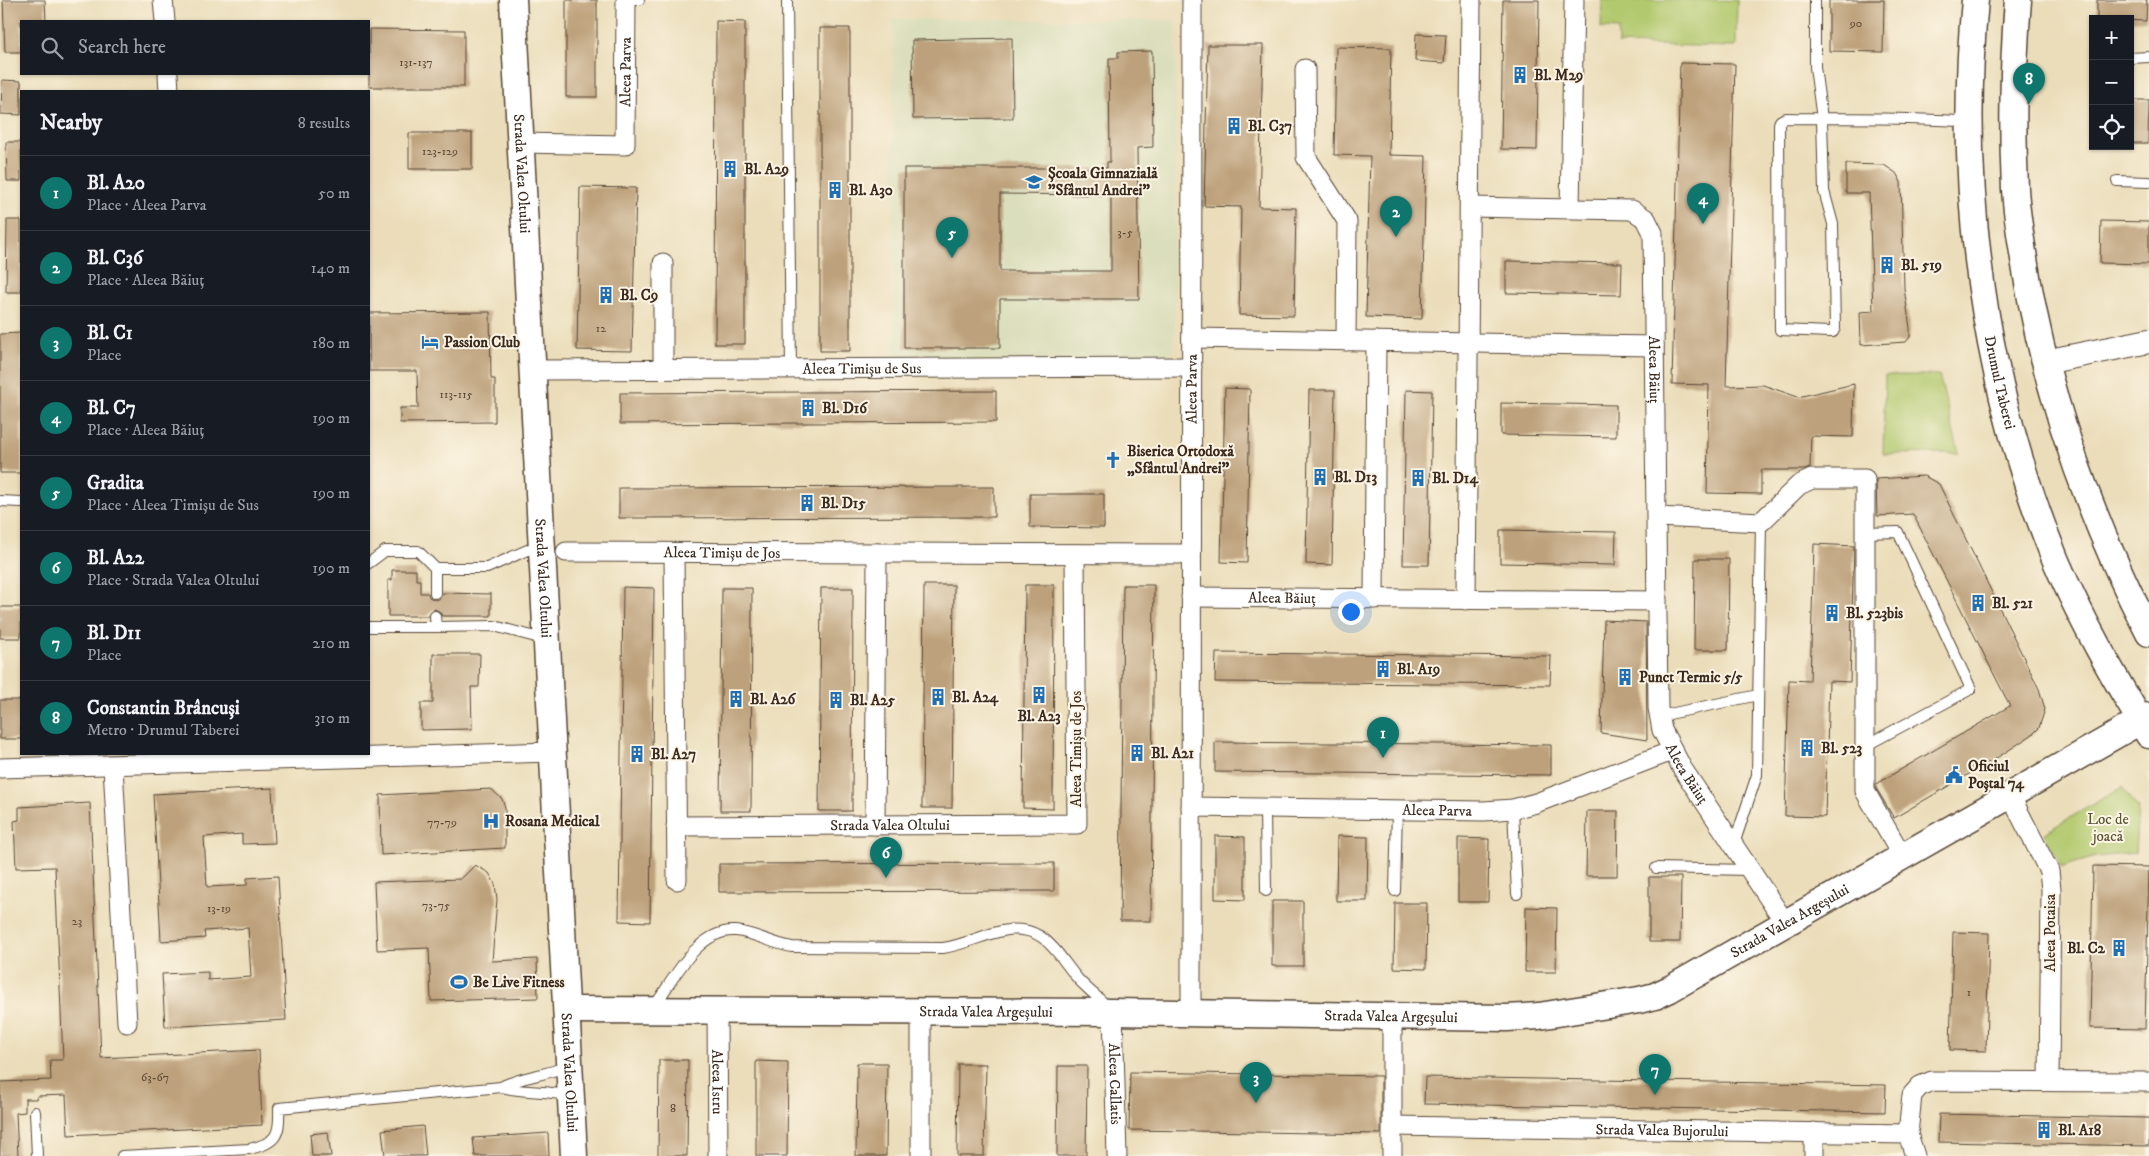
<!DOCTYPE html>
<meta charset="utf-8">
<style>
:root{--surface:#171b24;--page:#242831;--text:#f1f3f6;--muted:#9ea1a6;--line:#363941;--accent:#0f766e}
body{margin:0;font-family:"IM FELL DW Pica",serif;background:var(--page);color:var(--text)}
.controls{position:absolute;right:15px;top:15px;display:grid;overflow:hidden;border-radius:0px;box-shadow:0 1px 4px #0004}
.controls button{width:45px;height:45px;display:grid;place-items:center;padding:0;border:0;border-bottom:1px solid var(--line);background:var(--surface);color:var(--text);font:25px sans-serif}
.you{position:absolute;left:1350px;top:611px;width:18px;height:18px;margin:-12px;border:4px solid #fff;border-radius:50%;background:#1a73e8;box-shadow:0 0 0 8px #1a73e833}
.badge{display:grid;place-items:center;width:32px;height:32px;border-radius:50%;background:var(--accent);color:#fff;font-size:16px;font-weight:700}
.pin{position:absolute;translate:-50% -41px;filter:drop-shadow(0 1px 2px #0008)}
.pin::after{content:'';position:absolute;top:26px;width:18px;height:15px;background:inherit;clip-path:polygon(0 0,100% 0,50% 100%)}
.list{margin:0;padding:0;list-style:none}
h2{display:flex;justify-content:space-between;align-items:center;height:65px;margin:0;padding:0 20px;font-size:21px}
h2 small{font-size:16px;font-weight:400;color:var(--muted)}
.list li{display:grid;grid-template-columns:32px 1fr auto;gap:15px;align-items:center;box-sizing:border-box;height:75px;padding:0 20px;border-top:1px solid var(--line)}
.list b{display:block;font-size:19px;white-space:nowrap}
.list p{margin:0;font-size:16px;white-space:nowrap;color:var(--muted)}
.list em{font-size:16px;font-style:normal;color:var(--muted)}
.icon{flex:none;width:28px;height:28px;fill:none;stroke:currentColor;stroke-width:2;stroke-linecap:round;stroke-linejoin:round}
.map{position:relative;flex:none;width:2149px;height:1156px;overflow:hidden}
.search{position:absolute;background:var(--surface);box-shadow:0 1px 4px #0004;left:20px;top:20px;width:350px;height:55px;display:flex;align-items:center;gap:12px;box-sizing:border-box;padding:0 18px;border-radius:0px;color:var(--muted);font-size:19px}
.panel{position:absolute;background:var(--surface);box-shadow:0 1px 4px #0004;left:20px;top:90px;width:350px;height:665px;border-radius:0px}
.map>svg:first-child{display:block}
.built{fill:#dbdebc}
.green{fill:#b2c96e;stroke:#767a46}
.building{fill:#bda17b;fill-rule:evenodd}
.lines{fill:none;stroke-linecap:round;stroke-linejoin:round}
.service-casing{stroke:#554535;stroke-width:12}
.minor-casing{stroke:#554535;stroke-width:21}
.tertiary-casing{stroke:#554535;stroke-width:26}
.secondary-casing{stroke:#554535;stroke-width:29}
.service{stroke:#fff;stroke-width:10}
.minor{stroke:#fff;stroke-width:19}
.tertiary{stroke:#fff;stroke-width:24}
.secondary{stroke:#fff;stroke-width:26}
.labels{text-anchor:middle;stroke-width:4;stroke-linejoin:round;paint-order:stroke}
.number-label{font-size:12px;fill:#5c4835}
.street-label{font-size:15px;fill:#3b2a1e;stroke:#fcf5e5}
.poi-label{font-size:15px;font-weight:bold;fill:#3b2a1e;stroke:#fcf5e5;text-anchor:start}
.park-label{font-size:15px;fill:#595232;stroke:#fcf5e5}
</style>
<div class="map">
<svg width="2149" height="1156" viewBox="0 0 2149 1156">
<rect width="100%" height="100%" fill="#fcf5e5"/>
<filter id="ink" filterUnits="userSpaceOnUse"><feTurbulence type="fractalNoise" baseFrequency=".02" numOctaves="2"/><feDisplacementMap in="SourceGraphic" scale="10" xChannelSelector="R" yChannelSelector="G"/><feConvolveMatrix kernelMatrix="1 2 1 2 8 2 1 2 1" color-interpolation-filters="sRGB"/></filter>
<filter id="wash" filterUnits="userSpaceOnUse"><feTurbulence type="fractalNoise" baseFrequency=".0096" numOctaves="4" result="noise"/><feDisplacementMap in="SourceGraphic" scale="20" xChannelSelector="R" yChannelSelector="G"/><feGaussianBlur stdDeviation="1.12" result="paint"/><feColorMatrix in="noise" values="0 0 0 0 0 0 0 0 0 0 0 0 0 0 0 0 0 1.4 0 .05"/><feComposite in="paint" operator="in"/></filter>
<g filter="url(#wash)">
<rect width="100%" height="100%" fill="#ebddba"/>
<path class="built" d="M893,19L1176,20L1174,345L1172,353L1168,357L1161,361H894Z"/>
<path class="green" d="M1602,0H1737L1736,47L1618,44V29L1601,28Z
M1885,375H1939L1959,453L1883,454Z
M2122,787L2138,808L2135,853L2096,857L2062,867L2044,833Z"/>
<g id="blocks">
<path class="building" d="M3,0H45L46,21H21V52H5Z
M566,0H597V97H566Z
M1503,0H1539L1537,150L1501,149Z
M1829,0H1884L1883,52L1829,51Z
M2097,0H2147L2146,21L2097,19Z
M716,21L745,22V344H715Z
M820,28H850V351H820Z
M369,29L464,30V87H369Z
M1416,34L1446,35L1444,63L1415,61Z
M1012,38L1013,118L913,119L912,40Z
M1208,45H1263L1259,207L1296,208L1294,316L1239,315L1241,207L1204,206Z
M1336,47L1391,48L1389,155L1426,156L1422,319L1366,317L1370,156L1334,155Z
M1152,51L1153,147L1137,148L1139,299H1000V348H904V168H1107V162H1110L1109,58H1118V52ZM1000,194L1111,195V271H1000Z
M1680,63L1735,64L1726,386L1763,385L1798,397L1854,384L1853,437L1811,436L1810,468L1804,470H1761V494L1707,493L1709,385L1672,384Z
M2,80L21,81V115L1,114Z
M2130,100H2149L2148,143H2130Z
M409,133H472V169H409Z
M6,142H21V181H7Z
M1846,164L1884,165L1896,173L1901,182L1904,288L1910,328V337L1906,342L1861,345L1860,312L1873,311L1869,193H1846Z
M580,187L636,188L632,351L577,350Z
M7,220H21V292H6Z
M2101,221L2149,222V264L2100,263Z
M1506,261L1622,263L1621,295L1506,293Z
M490,312L491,379H495V422L400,423V408H418L417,371H369V313Z
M21,333V473H0V334Z
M1225,388L1250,389L1247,563L1221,562Z
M1309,390H1335L1332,565L1306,564Z
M1406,390L1432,391L1429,565H1403Z
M996,391V422L620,424V393Z
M1501,403L1616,405V437L1501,435Z
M1924,476L1939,484L2039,689L2045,709L2039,728L2033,734L2003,754L1894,818L1876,788V784L2010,706L1913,514L1877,516L1876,479Z
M994,487V517L619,518V488Z
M1030,494H1104V528L1030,527Z
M1500,530L1616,532L1615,565L1500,563Z
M1814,544L1854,546L1850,682L1829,681L1825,817L1785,816L1789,680L1810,681Z
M1695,559H1729L1728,650H1694Z
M392,570H416V580H420V593H428L429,597L435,600L439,599L442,593L491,594V616H442L440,612L435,609L431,611L428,616H388V580H392Z
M924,585H954L952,808H922Z
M1025,585H1054L1053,809L1023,808Z
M1123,585H1154L1151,921H1120Z
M623,587L654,588L650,922L619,921Z
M722,588H752L751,811H720Z
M821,588H853L852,811H819Z
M0,607H21V638H0Z
M1604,620L1646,622L1647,740L1601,733Z
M1216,653L1551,656L1550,685L1215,682Z
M433,654H480L479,687H471L472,729L421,730V703H433Z
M0,700H21V739H0Z
M1215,742L1551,745V775L1215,772Z
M272,788L275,843L242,844V834L204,837L207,887L247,885V878L278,876L286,1020L165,1027L162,974L208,972V980L251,977L248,928L204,931L205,938L161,941L153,794Z
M491,789L502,799L505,807V848L381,855L380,795Z
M90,803L101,1058L259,1050L262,1125L68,1135L66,1095L37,1096V1099H25V1112L16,1113L18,1156H0V1082L51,1080L50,1060H63L55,867L16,868L14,821L19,820V807Z
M1587,811H1618L1617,876H1586Z
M1215,836L1245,837V900L1215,899Z
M1337,836L1368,837L1367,901H1336Z
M1458,838L1489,839L1488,902H1458Z
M1054,863V891L719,892V864Z
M475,865L489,873L495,884L497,899L492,961L537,959L538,998L431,1001L429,948L377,950L374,882L461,879Z
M2093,866L2149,867L2145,1029L2090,1028Z
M1649,877H1681L1680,942H1649Z
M1272,901H1303V966H1272Z
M1395,903H1427L1426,969L1394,968Z
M1526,907L1557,908L1556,972H1525Z
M1953,932L1989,933L1986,1051L1950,1050Z
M659,1060H688L687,1156H658Z
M756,1061L788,1062L787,1156H756Z
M857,1063H887L886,1156H856Z
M958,1064H986L984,1156H957Z
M1058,1066H1087L1086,1156H1057Z
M1130,1072L1381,1076V1134L1129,1130Z
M1425,1077L1886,1085L1885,1112L1424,1104Z
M1939,1114L2149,1118V1146L1938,1142Z
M423,1126L426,1156H385L382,1130Z
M328,1132L331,1156H312L310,1134Z
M548,1133L549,1156H475L473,1138Z"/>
</g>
</g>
<g filter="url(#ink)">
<use href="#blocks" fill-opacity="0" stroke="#554535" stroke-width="1"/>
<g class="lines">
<g class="service-casing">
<path id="service" d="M626,0H639
M787,0L791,369
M1815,0V67L1822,119L1824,191L1833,224L1835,328L1833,332H1830L1780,330L1779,124L1780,121L1785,118C1846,119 1908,117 1969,122
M2130,58L2149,57
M2117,181L2149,182
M0,501L21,502
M1864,533L1898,532L1971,689L1865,746
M369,563L385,551H418L435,568
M435,593V568H487L541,544
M435,616L436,627L494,626L547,640
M369,627H436
M1660,716L1758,695
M1265,808L1266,891
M1513,809L1517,894
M1733,847L1757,775L1761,522
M1656,868L1749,870
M1395,891L1397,809
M654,1007C673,980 698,928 736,931C755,933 773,944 792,947L943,948C964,945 982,935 1002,931C1044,922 1056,953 1078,979C1087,989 1099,998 1109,1008
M501,1087C523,1075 547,1076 569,1065
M35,1112L37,1156
M122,1156L249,1149C277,1143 280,1135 279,1108L501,1087C524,1093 547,1090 569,1096"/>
</g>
<g class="minor-casing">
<g id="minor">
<path d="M163,0L165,21"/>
<path d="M1305,69L1306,157L1347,221L1346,341"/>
<path d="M168,74L169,91"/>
<path id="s1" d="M520,143L625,145L626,0"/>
<path id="s2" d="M1470,207L1632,210L1646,219L1653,233L1658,708L1662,730L1682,768L1786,924"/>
<path d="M1570,208L1574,0"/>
<path d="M663,263V369"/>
<path d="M1192,338L1654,346"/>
<path id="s3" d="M533,370L1192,367"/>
<path d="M1657,517L1761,522L1799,485L1812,479H1865V791L1902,856"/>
<path id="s4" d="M566,552L1191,554"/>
<path d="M674,553L677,880"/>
<path id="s5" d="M1191,597L1657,601"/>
<path d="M1374,599L1376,341"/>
<path d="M1466,600L1471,0"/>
<path d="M113,766L127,1023"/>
<path d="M0,768L552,752"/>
<path d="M2010,795L2049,871L2051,889L2049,1081"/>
<path id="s6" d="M1191,807L1484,811L1513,809L1536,803L1672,751"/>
<path d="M875,825L877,553"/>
<path id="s7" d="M676,826L1077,824L1075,554"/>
<path id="s8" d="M717,1010L718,1156"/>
<path d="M921,1011V1156"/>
<path id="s9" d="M1113,1012L1117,1156"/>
<path id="s10" d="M1191,1014L1192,0"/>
<path d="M1392,1017V1156"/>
<path id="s11" d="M1393,1126L1908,1134"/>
<path d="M1814,1156V1132"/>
<path d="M1915,1156L1908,1134L1912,1095L1920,1086L1932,1081L2149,1082"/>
</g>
</g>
<g class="tertiary-casing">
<path id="tertiary" d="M2045,362L2149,341"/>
</g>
<g class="secondary-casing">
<g id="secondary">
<path id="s12" d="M513,0L574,1156"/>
<path id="s13" d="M1975,0C1957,190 1983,384 2056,561C2082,622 2115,679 2149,735"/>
<path d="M2018,0C2013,63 2012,127 2015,189C2017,221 2023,252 2028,283C2050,406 2092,523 2149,633"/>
<path id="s14" d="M567,1010L1113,1012L1507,1018L1539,1016L1639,1000L1655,996L1670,989L2149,716"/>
</g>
</g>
<use href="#service" class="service"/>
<use href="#minor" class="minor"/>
<use href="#tertiary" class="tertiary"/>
<use href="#secondary" class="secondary"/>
</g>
</g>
<defs>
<g id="building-bare" transform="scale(1.35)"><path d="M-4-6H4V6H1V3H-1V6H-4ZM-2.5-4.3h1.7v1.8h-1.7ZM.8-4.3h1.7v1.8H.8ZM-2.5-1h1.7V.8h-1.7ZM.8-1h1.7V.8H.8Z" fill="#1f6fb2" stroke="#fcf5e5" stroke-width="2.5" paint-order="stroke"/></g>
<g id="school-bare" transform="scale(1.35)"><path d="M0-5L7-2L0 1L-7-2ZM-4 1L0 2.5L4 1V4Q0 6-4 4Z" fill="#1f6fb2" stroke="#fcf5e5" stroke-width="2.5" paint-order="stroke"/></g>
<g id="hotel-bare" transform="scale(1.35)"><path d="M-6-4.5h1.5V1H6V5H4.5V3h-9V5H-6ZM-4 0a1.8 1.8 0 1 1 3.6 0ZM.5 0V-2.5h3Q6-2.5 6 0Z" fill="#1f6fb2" stroke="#fcf5e5" stroke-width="2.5" paint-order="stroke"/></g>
<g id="church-bare" transform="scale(1.35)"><path d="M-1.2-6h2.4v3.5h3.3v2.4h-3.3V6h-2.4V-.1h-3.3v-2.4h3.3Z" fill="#1f6fb2" stroke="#fcf5e5" stroke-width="2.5" paint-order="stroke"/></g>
<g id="civic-bare" transform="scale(1.35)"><path d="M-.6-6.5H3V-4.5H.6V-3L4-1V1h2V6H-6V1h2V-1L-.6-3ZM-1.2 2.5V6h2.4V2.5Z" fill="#1f6fb2" stroke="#fcf5e5" stroke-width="2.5" paint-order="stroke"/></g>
<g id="hospital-bare" transform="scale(1.35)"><path d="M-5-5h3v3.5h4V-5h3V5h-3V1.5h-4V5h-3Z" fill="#1f6fb2" stroke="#fcf5e5" stroke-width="2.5" paint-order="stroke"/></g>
<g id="stadium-bare" transform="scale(1.35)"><path d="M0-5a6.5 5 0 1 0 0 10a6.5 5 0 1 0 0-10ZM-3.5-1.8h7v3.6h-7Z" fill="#1f6fb2" stroke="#fcf5e5" stroke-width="2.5" paint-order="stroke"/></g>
</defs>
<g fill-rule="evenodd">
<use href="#building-bare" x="1520" y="75"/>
<use href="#building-bare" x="1234" y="126"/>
<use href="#building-bare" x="730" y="169"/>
<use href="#school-bare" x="1034" y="182"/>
<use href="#building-bare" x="835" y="190"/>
<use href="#building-bare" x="1887" y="265"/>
<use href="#building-bare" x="606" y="295"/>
<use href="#hotel-bare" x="430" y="342"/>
<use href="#building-bare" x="808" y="408"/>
<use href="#church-bare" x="1113" y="460"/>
<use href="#building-bare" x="1320" y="477"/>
<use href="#building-bare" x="1418" y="478"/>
<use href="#building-bare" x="807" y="503"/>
<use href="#building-bare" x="1978" y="603"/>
<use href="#building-bare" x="1832" y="613"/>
<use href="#building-bare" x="1383" y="669"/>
<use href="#building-bare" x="1625" y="677"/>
<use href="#building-bare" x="1039" y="695"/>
<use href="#building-bare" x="938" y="697"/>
<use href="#building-bare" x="736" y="699"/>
<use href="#building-bare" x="836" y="700"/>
<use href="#building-bare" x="1807" y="748"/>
<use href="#building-bare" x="1137" y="753"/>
<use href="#building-bare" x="637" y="754"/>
<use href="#civic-bare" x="1954" y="775"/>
<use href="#hospital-bare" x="491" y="821"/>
<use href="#building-bare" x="2119" y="948"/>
<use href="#stadium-bare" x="459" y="982"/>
<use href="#building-bare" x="2044" y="1130"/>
</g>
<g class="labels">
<g class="number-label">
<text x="1856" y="27">90</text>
<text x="416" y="66">131-137</text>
<text x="440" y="155">123-129</text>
<text x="1125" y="236">3-5</text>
<text x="601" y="332">12</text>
<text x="456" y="398">113-115</text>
<text x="442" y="826">77-79</text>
<text x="436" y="909">73-75</text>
<text x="219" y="912">13-19</text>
<text x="77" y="925">23</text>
<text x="1969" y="996">1</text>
<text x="155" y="1081">63-67</text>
<text x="673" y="1112">8</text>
</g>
<g class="street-label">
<text dy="5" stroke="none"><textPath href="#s1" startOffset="178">Aleea Parva</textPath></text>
<text dy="5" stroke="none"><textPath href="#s12" startOffset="174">Strada Valea Oltului</textPath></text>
<text dy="5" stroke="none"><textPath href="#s3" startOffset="329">Aleea Timișu de Sus</textPath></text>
<text dy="5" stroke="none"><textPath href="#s2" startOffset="331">Aleea Băiuț</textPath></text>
<text dy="5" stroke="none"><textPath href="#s13" startOffset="385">Drumul Taberei</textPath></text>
<text dy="5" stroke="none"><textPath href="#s10" startOffset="625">Aleea Parva</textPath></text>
<text dy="5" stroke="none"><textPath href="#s4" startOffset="156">Aleea Timișu de Jos</textPath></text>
<text dy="5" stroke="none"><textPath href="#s12" startOffset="579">Strada Valea Oltului</textPath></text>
<text dy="5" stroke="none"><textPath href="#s5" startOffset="91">Aleea Băiuț</textPath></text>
<text transform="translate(1076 749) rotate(-90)" y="5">Aleea Timișu de Jos</text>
<text dy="5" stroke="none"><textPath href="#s2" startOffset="742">Aleea Băiuț</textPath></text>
<text dy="5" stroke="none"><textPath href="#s6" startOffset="246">Aleea Parva</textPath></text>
<text dy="5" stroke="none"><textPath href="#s7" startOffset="214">Strada Valea Oltului</textPath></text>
<text dy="5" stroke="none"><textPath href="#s14" startOffset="1244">Strada Valea Argeșului</textPath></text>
<text transform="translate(2050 933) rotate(-90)" y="5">Aleea Potaisa</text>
<text dy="5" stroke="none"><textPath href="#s14" startOffset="419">Strada Valea Argeșului</textPath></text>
<text dy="5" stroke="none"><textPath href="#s14" startOffset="824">Strada Valea Argeșului</textPath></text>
<text dy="5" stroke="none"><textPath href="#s12" startOffset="1074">Strada Valea Oltului</textPath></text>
<text dy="5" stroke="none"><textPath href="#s8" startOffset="72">Aleea Istru</textPath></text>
<text dy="5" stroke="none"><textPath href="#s9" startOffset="72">Aleea Callatis</textPath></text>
<text dy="5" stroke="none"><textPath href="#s11" startOffset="269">Strada Valea Bujorului</textPath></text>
</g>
<g class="poi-label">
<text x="1534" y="80">Bl. M29</text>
<text x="1248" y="131">Bl. C37</text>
<text x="744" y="174">Bl. A29</text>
<text x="1048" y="178">Școala Gimnazială<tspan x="1048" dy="17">"Sfântul Andrei"</tspan></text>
<text x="849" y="195">Bl. A30</text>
<text x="1901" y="270">Bl. 519</text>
<text x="620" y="300">Bl. C9</text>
<text x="444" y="347">Passion Club</text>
<text x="822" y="413">Bl. D16</text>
<text x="1127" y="456">Biserica Ortodoxă<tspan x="1127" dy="17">„Sfântul Andrei”</tspan></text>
<text x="1334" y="482">Bl. D13</text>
<text x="1432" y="483">Bl. D14</text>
<text x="821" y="508">Bl. D15</text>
<text x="1992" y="608">Bl. 521</text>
<text x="1846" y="618">Bl. 523bis</text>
<text x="1397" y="674">Bl. A19</text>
<text x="1639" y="682">Punct Termic 5/5</text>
<text x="952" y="702">Bl. A24</text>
<text x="750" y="704">Bl. A26</text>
<text x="850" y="705">Bl. A25</text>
<text x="1039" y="721" text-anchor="middle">Bl. A23</text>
<text x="1821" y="753">Bl. 523</text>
<text x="1151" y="758">Bl. A21</text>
<text x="651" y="759">Bl. A27</text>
<text x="1968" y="771">Oficiul<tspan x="1968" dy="17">Poștal 74</tspan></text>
<text x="505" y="826">Rosana Medical</text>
<text x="2105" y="953" text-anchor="end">Bl. C2</text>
<text x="473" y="987">Be Live Fitness</text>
<text x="2058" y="1135">Bl. A18</text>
</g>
<g class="park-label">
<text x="2108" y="824">Loc de<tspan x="2108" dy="17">joacă</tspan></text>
</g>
</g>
</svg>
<div class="controls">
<button>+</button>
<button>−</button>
<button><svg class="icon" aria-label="locate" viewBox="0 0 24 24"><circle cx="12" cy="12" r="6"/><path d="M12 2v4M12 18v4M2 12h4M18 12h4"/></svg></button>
</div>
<div class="you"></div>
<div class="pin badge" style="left:1383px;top:758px">1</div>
<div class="pin badge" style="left:1396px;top:237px">2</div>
<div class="pin badge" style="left:1256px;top:1103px">3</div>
<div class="pin badge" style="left:1703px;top:224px">4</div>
<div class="pin badge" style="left:952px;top:258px">5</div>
<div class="pin badge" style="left:886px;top:878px">6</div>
<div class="pin badge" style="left:1655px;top:1095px">7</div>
<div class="pin badge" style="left:2029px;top:104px">8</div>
<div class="search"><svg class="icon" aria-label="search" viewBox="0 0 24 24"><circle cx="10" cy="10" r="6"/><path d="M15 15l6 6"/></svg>Search here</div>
<section class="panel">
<h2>Nearby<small>8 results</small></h2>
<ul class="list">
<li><span class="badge">1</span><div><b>Bl. A20</b><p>Place · Aleea Parva</p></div><em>50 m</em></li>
<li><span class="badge">2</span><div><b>Bl. C36</b><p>Place · Aleea Băiuț</p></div><em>140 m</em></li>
<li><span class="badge">3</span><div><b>Bl. C1</b><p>Place</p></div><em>180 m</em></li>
<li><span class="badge">4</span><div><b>Bl. C7</b><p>Place · Aleea Băiuț</p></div><em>190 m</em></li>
<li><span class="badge">5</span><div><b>Gradita</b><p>Place · Aleea Timișu de Sus</p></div><em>190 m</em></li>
<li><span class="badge">6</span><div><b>Bl. A22</b><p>Place · Strada Valea Oltului</p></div><em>190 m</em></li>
<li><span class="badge">7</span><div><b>Bl. D11</b><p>Place</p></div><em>210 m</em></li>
<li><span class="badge">8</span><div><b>Constantin Brâncuși</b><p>Metro · Drumul Taberei</p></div><em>310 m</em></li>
</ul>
</section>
</div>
